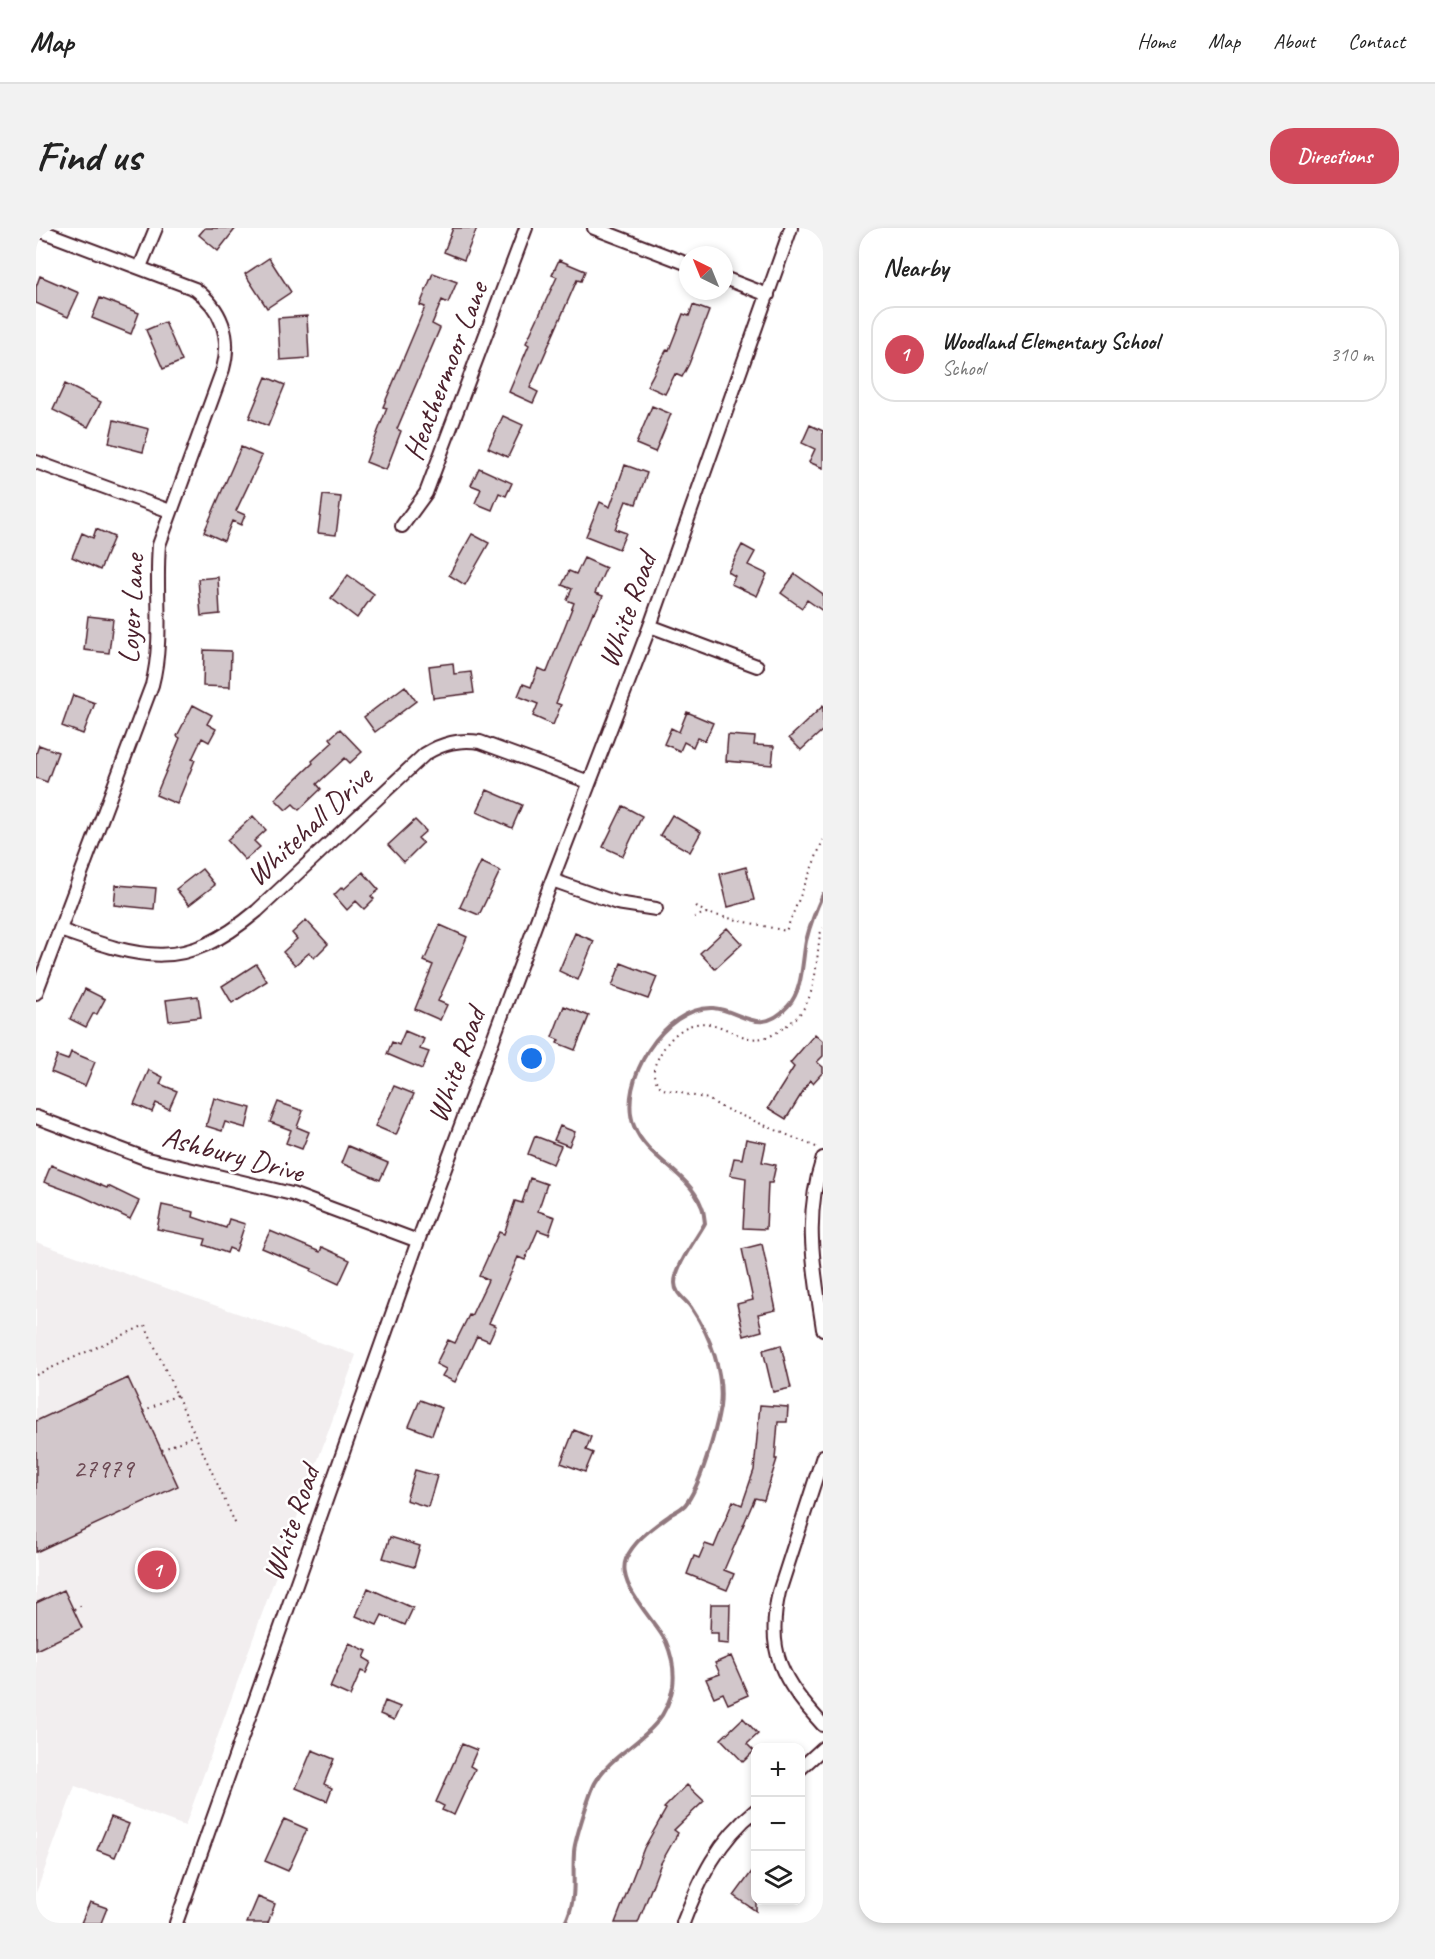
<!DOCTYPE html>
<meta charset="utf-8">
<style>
:root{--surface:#fff;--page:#f2f2f2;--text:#222;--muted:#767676;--line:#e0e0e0;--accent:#d1495b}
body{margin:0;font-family:Caveat,sans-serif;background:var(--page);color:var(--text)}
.controls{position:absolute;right:18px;bottom:18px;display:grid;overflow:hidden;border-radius:12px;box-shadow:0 3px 9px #0003}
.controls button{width:54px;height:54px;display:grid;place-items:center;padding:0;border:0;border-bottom:2px solid var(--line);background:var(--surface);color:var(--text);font:30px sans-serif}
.compass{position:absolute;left:643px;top:18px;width:54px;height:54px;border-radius:50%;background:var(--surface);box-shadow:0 3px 9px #0003;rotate:317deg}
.you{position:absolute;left:496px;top:831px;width:21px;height:21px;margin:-15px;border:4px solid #fff;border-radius:50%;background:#1a73e8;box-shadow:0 0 0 9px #1a73e833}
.badge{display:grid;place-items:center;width:39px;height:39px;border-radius:50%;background:var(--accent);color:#fff;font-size:20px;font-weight:700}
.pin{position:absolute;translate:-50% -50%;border:3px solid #fff;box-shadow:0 2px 6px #0006}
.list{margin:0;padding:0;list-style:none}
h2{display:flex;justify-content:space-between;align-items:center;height:78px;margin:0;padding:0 24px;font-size:26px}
h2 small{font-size:20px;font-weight:400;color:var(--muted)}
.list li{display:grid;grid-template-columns:39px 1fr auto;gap:18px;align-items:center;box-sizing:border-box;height:96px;margin:0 12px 12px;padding:0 12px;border:2px solid var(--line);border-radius:24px}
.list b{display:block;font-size:22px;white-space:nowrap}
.list p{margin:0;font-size:20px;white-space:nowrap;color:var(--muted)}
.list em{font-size:20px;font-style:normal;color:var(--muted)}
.icon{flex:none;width:33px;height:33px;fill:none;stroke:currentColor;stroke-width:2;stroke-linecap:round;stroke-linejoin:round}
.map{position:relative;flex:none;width:787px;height:1695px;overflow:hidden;border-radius:24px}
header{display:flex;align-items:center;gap:36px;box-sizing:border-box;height:84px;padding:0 30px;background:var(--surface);border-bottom:2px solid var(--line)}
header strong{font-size:28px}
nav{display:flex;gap:33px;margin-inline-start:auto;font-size:21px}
.intro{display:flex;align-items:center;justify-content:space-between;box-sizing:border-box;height:144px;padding:0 36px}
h1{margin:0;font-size:42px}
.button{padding:15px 27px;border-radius:24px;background:var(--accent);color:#fff;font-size:21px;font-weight:700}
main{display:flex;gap:36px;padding:0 36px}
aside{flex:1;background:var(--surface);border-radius:24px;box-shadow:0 3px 9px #0003}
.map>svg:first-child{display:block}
.built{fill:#f2eeef}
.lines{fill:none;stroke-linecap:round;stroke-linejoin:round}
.stream{stroke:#91787e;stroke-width:4}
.building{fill:#d2c7cb;stroke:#4a1f2b;stroke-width:1.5}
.minor-casing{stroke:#4a1f2b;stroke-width:16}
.path{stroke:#4a1f2b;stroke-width:2;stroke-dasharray:1.5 4.5;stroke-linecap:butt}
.minor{stroke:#fff;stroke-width:12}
.labels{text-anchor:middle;stroke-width:5;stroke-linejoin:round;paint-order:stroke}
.number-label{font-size:27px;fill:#6c4953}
.street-label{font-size:30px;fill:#4a1f2b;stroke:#fff}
</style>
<header>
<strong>Map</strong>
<nav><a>Home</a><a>Map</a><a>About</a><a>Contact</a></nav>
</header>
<div class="intro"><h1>Find us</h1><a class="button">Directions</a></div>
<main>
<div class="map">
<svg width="787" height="1695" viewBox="0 0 787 1695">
<rect width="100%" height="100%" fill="#fff"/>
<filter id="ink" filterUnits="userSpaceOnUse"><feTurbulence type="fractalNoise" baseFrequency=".0167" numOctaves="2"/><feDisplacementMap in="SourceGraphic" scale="12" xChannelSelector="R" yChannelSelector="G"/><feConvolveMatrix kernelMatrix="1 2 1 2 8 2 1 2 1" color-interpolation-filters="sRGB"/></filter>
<g filter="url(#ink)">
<path class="built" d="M0,1014L320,1127L149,1598L39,1558L0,1665Z"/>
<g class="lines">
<path class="stream" d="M529,1695C542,1669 536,1652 538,1624C538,1614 554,1565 559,1555C580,1517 628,1511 637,1458C639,1443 636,1428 630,1414C619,1392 580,1357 590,1331C598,1312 618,1299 634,1287C639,1284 645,1281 649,1277C664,1259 680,1203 684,1179C688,1145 675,1109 656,1081C651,1072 639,1067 639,1055C639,1038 661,1010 669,995C668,989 668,982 665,977C652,944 611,931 598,898C581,854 628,778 677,780C705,782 724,810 752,778C767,762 766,734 770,713C774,697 780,681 787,666"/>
</g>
<path class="building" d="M169,0H200L182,23L163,7Z
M417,0H441L428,32L408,24Z
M233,30L255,64L231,80L209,46Z
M523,32L549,43L545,53L541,52L494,160L502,164L497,175L473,164L493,117L490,115L521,49L516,47Z
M397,45L421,54L412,75L406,72L396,96L404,100L361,201L365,203L350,242L330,234L351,180L347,179L389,79L384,77Z
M4,48L43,65L32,89L0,75V59Z
M64,70L103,85L95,106L56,90Z
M657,77L673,83L653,136L646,149L639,146L629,166L611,158L631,121L633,122L647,86L653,88Z
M271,88L273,130L244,132L242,90Z
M129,94L146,133L127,141L110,102Z
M230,149L249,157L232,198L213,190Z
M29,156L65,174L52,199L17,182Z
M616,178L635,186L619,224L600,216Z
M467,188L487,197L472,229L452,220Z
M78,192L113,201L107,224L73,215Z
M774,197L787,203V240L773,234L779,221L766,215Z
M205,219L226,228L200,283L209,287L205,297L196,293L188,313L168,304Z
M589,237L611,245L600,276L590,273L579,301L590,305L583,321L550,308L564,274L574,279Z
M443,240L476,255L470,268L463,265L456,282L439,275L445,261L435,257Z
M287,267L305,269L300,307L282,305Z
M60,301L78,309L64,342L36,329L46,305L57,310Z
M436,306L453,315L429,357L413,347Z
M706,317L719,324L712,337L731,346L721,368L695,356L699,348L692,344Z
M548,330L570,340L559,365L567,368L559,385L557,384L520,475L525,477L517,497L497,488L502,476L482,468L487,456L495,459L502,440L511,444L538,375L531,372L536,361L526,357L533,343L540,346Z
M759,346L787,366V383L771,372L766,380L745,365Z
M312,347L338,366L321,390L295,370Z
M182,349L184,386L165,388L162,351Z
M52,388L77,391L73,425L48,422Z
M168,422L195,423L194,459L167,458Z
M417,435L418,446L435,444L438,465L397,470L393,438Z
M369,458L380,473L339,504L328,489Z
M37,467L59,475L47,506L26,498Z
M157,477L176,487L171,496L180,501L173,514L166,510L156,531L159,532L141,576L120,567L144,510L141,508Z
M787,478V502L765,522L753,510Z
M651,484L677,495L669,513L661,510L657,519L648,514L644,523L628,516L635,500L643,504Z
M304,501L326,524L314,535L309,530L281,556L285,561L263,582L257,576L250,582L239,571L277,535L276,533L297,514L294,510Z
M692,507L719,509L718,517L738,518L736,537L690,533Z
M3,517L22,524L11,554L0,550V526Z
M451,562L486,577L476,600L441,584Z
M587,578L606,588L587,628L567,619Z
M636,587L665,604L654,624L624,607Z
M217,588L230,602L218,613L224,619L209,632L191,612Z
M379,592L390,603L382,610L387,615L368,634L352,617Z
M445,634L464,643L443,687L424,679Z
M710,639L718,672L692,679L684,646Z
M166,641L179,657L153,677L140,661Z
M327,644L343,662L335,668L338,671L328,681L320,673L311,682L298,667L306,659L308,661Z
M80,657L120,660L118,681L78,677Z
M270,692L292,716L278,730L273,725L259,737L247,724L261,711L256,705Z
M404,697L431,709L402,773L411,777L404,792L379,781L397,737L388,733Z
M691,700L706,716L679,741L664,725Z
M539,705L558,713L542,752L523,743Z
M585,735L621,749L612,771L576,758Z
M220,736L231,753L196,775L186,758Z
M49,761L69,771L61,786H57L50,799L34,791Z
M162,768L165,789L133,793L130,772Z
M528,778L553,788L539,822L521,815L523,812L516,809Z
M369,803L388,811L384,821L393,824L386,841L351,826L356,814L363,817Z
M779,806L787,813V828L781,834L787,839V844L777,855L774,852L750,891L732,880L758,839L754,835Z
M35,824L59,834L49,858L15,844L21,828L32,832Z
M113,842L127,849L124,856L141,863L133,881L120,875L116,884L98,876Z
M358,858L378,866L360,907L339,898Z
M178,870L215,880L210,900L189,894L186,903L170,898Z
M242,874L267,883L261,899L273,904L266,921L250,915L255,902L234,894Z
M524,898L539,904L533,918L518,912Z
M499,908L525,918L517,936L492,926Z
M710,911L730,915L726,934L740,937L736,955H732L730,1001L707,1000L710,950L694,947L698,930L706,931Z
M312,918L352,935L344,952L305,935Z
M15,937L71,960L72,958L103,973L94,991L46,968L8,954Z
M494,950L511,956L502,983L519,989L513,1006L502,1002L489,1032L482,1029L453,1095L460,1098L453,1113L441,1108L419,1154L406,1148L410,1141L400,1136L412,1112L419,1115L433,1087L435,1088L452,1052L443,1048L463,1004L468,1006L479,973L486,975Z
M126,977L158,984L157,989L190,1000L193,991L209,996L200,1023L193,1020L191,1025L168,1017L170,1011L121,1001Z
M234,1003L284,1024L286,1019L314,1032L303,1056L275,1043L276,1041L226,1020Z
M726,1016L740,1082L722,1086L726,1103L708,1108L701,1076L717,1072L706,1021Z
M745,1117L755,1160L737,1164L727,1122Z
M92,1150L142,1258L0,1324V1193Z
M384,1172L406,1180L396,1207L373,1198Z
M724,1177L752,1179L751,1194H742L739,1231H741L728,1272L719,1270L688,1342L698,1346L691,1362L651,1346L658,1328L663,1330L669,1316L678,1319L697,1273L706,1277L718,1242Z
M538,1202L555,1209L550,1222L557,1225L549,1244L525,1235Z
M379,1242L401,1248L392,1279L370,1272Z
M354,1309L384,1318L378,1339L347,1330Z
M332,1360L377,1380L369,1397L346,1387L341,1397L320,1388Z
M28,1362L46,1400L0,1422V1375Z
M675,1376H694L693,1416L682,1415V1405H674Z
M313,1415L331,1423L328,1430L335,1434L330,1445L325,1443L314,1468L294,1459Z
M695,1428L712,1467L692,1476L687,1465L678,1469L670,1451L684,1446L679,1435Z
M349,1473L364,1479L358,1492L344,1486Z
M707,1490L722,1506L711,1516L718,1523L707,1534L685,1511Z
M426,1516L441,1522L434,1538L439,1541L418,1587L406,1582L408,1578L400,1574Z
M276,1522L298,1531L288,1556L296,1560L291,1573L260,1560Z
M651,1557L668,1573L638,1602L642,1605L625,1635L602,1695H579L608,1620L630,1581L628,1580Z
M75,1589L93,1596L79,1629L61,1622Z
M248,1591L271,1601L252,1643L229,1633Z
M720,1638V1683L698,1668Z
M222,1669L239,1676L232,1695H211Z
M54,1674L71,1680L65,1695H45Z"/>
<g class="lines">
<g class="minor-casing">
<path id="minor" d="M558,0L652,36
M0,1L159,61C185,80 196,108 187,141L123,317C119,364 128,411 116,457L0,765
M104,39L120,0
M688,50L732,67
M0,234L134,283
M366,298L390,265L490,0
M614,398L721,438
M516,652L581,675L620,681
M24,702C107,731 147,745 221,683L389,526C407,515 423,511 444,514L553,554
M0,889L111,931L256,966L382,1013
M787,930C767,990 778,1041 787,1101
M787,1228L743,1364C729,1425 747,1453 787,1497
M764,1541L787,1520
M140,1695L382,1013L516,652L614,398L755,0
M647,1695C664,1651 682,1612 720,1582"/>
</g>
<path class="path" d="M660,678L670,685L750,703L787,612
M658,689L670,685
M780,919L685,879L672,871L627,861C619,854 616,847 619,837C628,815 647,791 674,796C693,799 709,816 731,809C739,807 751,797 758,792C781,771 780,735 784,706L787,700
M0,1147L109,1097L200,1297
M107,1183L141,1167
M126,1222L159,1207
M38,1381L48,1376"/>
<use href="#minor" class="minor"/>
</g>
</g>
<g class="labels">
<g class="number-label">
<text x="67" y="1249">27979</text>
</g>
<g class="street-label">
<text transform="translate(409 143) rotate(-69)" y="10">Heathermoor Lane</text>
<text transform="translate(95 381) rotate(-87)" y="10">Loyer Lane</text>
<text transform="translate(591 382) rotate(-70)" y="10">White Road</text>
<text transform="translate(273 598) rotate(-43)" y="10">Whitehall Drive</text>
<text transform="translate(420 837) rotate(-70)" y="10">White Road</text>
<text transform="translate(197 926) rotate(15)" y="10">Ashbury Drive</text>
<text transform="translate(255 1295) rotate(-71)" y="10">White Road</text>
</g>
</g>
</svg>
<div class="controls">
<button>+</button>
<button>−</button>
<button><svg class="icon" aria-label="layers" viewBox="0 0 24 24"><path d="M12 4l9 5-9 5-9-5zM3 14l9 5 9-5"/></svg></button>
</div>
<svg class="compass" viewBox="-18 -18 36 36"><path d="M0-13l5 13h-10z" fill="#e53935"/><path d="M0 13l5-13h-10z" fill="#767676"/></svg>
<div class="you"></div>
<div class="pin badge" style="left:121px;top:1342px">1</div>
</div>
<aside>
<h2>Nearby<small></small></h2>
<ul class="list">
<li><span class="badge">1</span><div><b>Woodland Elementary School</b><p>School</p></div><em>310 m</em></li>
</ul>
</aside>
</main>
